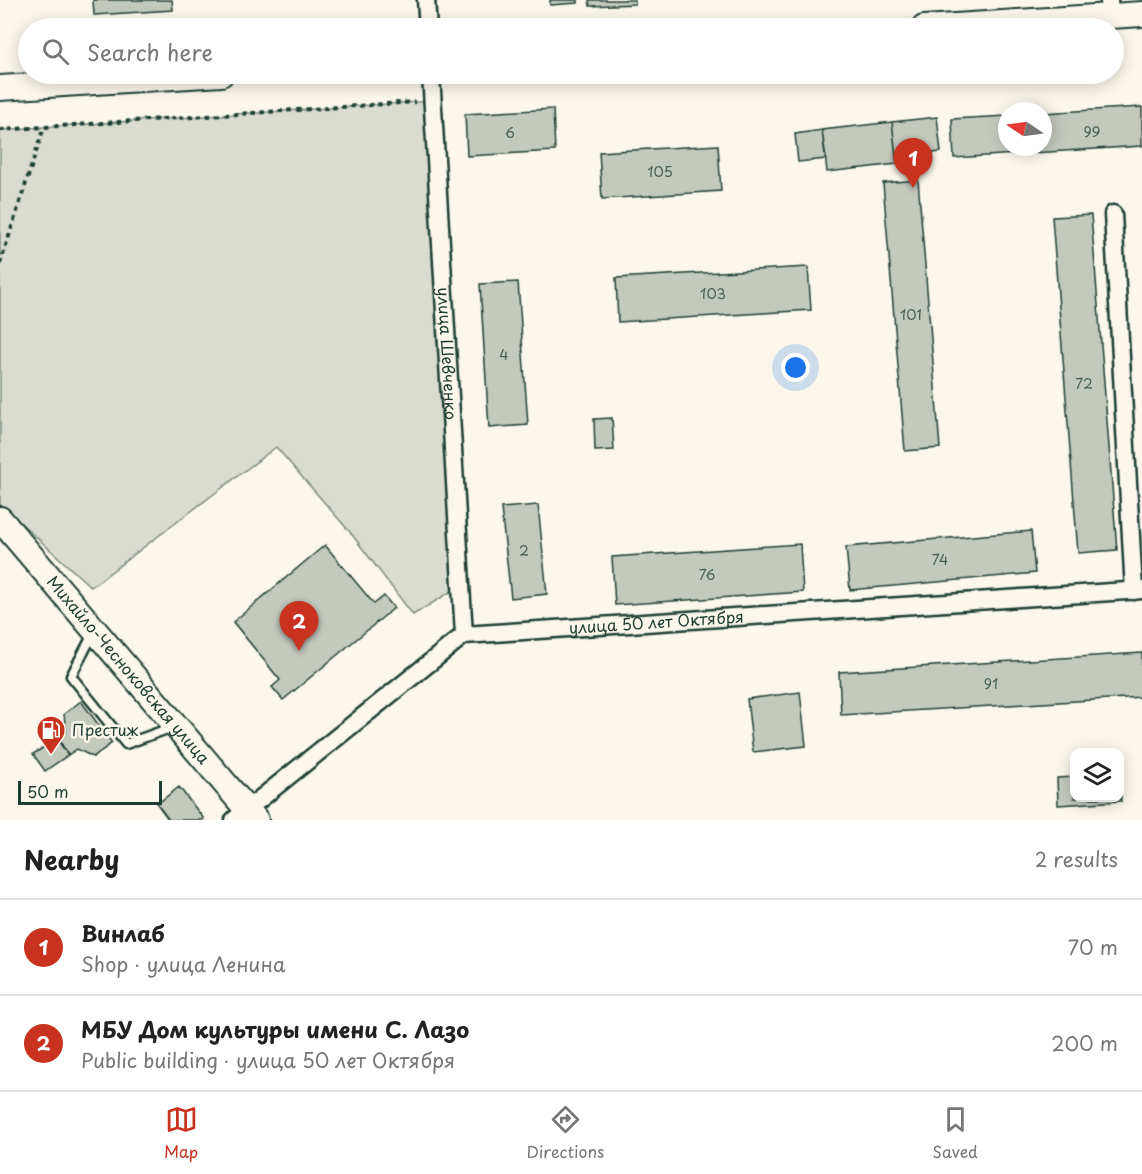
<!DOCTYPE html>
<meta charset="utf-8">
<style>
:root{--surface:#fff;--page:#f6f6f6;--text:#222;--muted:#767676;--line:#e0e0e0;--accent:#c8321e}
body{margin:0;font-family:"Playpen Sans",sans-serif;background:var(--page);color:var(--text)}
.controls{position:absolute;right:18px;bottom:18px;display:grid;overflow:hidden;border-radius:12px;box-shadow:0 3px 15px #0003}
.controls button{width:54px;height:54px;display:grid;place-items:center;padding:0;border:0;border-bottom:2px solid var(--line);background:var(--surface);color:var(--text);font:30px sans-serif}
.compass{position:absolute;left:998px;top:102px;width:54px;height:54px;border-radius:50%;background:var(--surface);box-shadow:0 3px 15px #0003;rotate:283deg}
.scale{position:absolute;left:18px;bottom:15px;width:144px;box-sizing:border-box;padding-left:6px;border:3px solid #1f3d34;border-top:0;font-size:16px;line-height:21px;white-space:nowrap;color:#1f3d34;-webkit-text-stroke:4px #fbf7ec;paint-order:stroke}
.you{position:absolute;left:796px;top:368px;width:21px;height:21px;margin:-15px;border:4px solid #fff;border-radius:50%;background:#1a73e8;box-shadow:0 0 0 9px #1a73e833}
.badge{display:grid;place-items:center;width:39px;height:39px;border-radius:50%;background:var(--accent);color:#fff;font-size:20px;font-weight:700}
.pin{position:absolute;translate:-50% -50px;filter:drop-shadow(0 2px 3px #0008)}
.pin::after{content:'';position:absolute;top:32px;width:21px;height:18px;background:inherit;clip-path:polygon(0 0,100% 0,50% 100%)}
.list{margin:0;padding:0;list-style:none}
h2{display:flex;justify-content:space-between;align-items:center;height:78px;margin:0;padding:0 24px;font-size:26px}
h2 small{font-size:20px;font-weight:400;color:var(--muted)}
.list li{display:grid;grid-template-columns:39px 1fr auto;gap:18px;align-items:center;box-sizing:border-box;height:96px;padding:0 24px;border-top:2px solid var(--line)}
.list b{display:block;font-size:22px;white-space:nowrap}
.list p{margin:0;font-size:20px;white-space:nowrap;color:var(--muted)}
.list em{font-size:20px;font-style:normal;color:var(--muted)}
.icon{flex:none;width:33px;height:33px;fill:none;stroke:currentColor;stroke-width:2;stroke-linecap:round;stroke-linejoin:round}
.map{position:relative;flex:none;width:1142px;height:820px;overflow:hidden}
.search{position:absolute;background:var(--surface);box-shadow:0 3px 15px #0003;left:18px;right:18px;top:18px;height:66px;display:flex;align-items:center;gap:15px;box-sizing:border-box;padding:0 21px;border-radius:33px;color:var(--muted);font-size:22px}
.sheet{height:270px;background:var(--surface)}
nav{display:flex;justify-content:space-around;align-items:center;box-sizing:border-box;height:84px;border-top:2px solid var(--line);background:var(--surface);font-size:16px;color:var(--muted)}
nav a{display:grid;justify-items:center;gap:3px}
nav .on{color:var(--accent)}
.map>svg:first-child{display:block}
.green{fill:#dbdcd1;stroke:#7d8c82;stroke-width:1.5}
.building{fill:#c4c9be;stroke:#1f3d34;stroke-width:1.5}
.lines{fill:none;stroke-linecap:round;stroke-linejoin:round}
.service-casing{stroke:#1f3d34;stroke-width:13}
.minor-casing{stroke:#1f3d34;stroke-width:21}
.secondary-casing{stroke:#1f3d34;stroke-width:28}
.path{stroke:#1f3d34;stroke-width:4;stroke-dasharray:4.5 4.5;stroke-linecap:butt}
.service{stroke:#fbf7ec;stroke-width:8}
.minor{stroke:#fbf7ec;stroke-width:16}
.secondary{stroke:#fbf7ec;stroke-width:24}
.labels{text-anchor:middle;stroke-width:5;stroke-linejoin:round;paint-order:stroke}
.number-label{font-size:14px;fill:#486056}
.street-label{font-size:16px;fill:#1f3d34;stroke:#fbf7ec}
.poi-label{font-size:16px;fill:#1f3d34;stroke:#fbf7ec;text-anchor:start}
</style>
<div class="map">
<svg width="1142" height="820" viewBox="0 0 1142 820">
<rect width="100%" height="100%" fill="#fbf7ec"/>
<filter id="ink" filterUnits="userSpaceOnUse"><feTurbulence type="fractalNoise" baseFrequency=".0167" numOctaves="2"/><feDisplacementMap in="SourceGraphic" scale="12" xChannelSelector="R" yChannelSelector="G"/><feConvolveMatrix kernelMatrix="1 2 1 2 8 2 1 2 1" color-interpolation-filters="sRGB"/></filter>
<g filter="url(#ink)">
<path class="green" d="M432,101L452,591L413,615L350,532L276,447L91,587L0,504V130Z"/>
<path class="building" d="M93,0H172L173,10L94,15Z
M550,0H578V3L550,5Z
M589,0H635V4L590,6Z
M1142,107V146L954,158L952,119L1007,116V147H1043V113Z
M553,109L555,151L467,156L465,114Z
M937,117L941,152L896,157L892,122Z
M892,122L897,164L827,172L822,130Z
M822,130L826,159L798,162L795,134Z
M718,145L721,191L602,199L599,152Z
M918,180L940,448L905,451L883,183Z
M1091,215L1117,550L1078,553L1052,217Z
M808,267L811,310L618,322L616,278Z
M518,282L528,425L489,428L480,284Z
M612,418L614,450L595,451L594,419Z
M538,505L547,594L511,598L501,508Z
M1031,531L1035,573L850,590L846,547Z
M800,544L803,592L615,605L612,557Z
M325,545L374,604L384,596L394,608L283,700L272,687L280,680L233,622Z
M1142,653V697L841,715L839,672Z
M800,692L806,746L753,752L747,699Z
M81,701L112,743L93,757L77,749L68,755L58,738L66,732L64,714Z
M57,739L68,755L45,771L33,754Z
M1120,775L1121,801L1058,805L1057,778L1074,777V798H1120Z
M179,787L204,819L203,820H169L157,804Z"/>
<g class="lines">
<g class="service-casing">
<path id="service" d="M93,634L71,676L126,744L173,727"/>
</g>
<g class="minor-casing">
<g id="minor">
<path d="M426,0L428,28"/>
<path d="M1109,0L1110,16"/>
<path id="s1" d="M431,74L464,635"/>
<path d="M1113,214L1134,591"/>
<path id="s2" d="M234,820L464,635L1142,590"/>
</g>
</g>
<g class="secondary-casing">
<g id="secondary">
<path d="M924,28L1142,14"/>
<path d="M0,88L221,74"/>
<path id="s3" d="M0,519L256,820"/>
</g>
</g>
<path class="path" d="M0,130L415,102
M0,264L44,127"/>
<use href="#service" class="service"/>
<use href="#minor" class="minor"/>
<use href="#secondary" class="secondary"/>
</g>
</g>
<defs>
<g id="fuel-pin" transform="scale(1.5)"><path d="M0 17L-7.5 6A9.5 9.5 0 1 1 7.5 6Z" fill="#c8321e" stroke="#fbf7ec"/><path d="M-5.5-6h7V0h2V4h1.3V-2.5L3-4.5l.8-.8L6-3V5H2.5V1h-1V6h-7ZM-4.2-4.7v3.2H.2V-4.7Z" fill="#fff"/></g>
</defs>
<g fill-rule="evenodd">
<use href="#fuel-pin" x="51" y="730"/>
</g>
<g class="labels">
<g class="number-label">
<text x="1092" y="137">99</text>
<text x="510" y="138">6</text>
<text x="660" y="177">105</text>
<text x="713" y="299">103</text>
<text x="911" y="320">101</text>
<text x="504" y="360">4</text>
<text x="1084" y="389">72</text>
<text x="524" y="556">2</text>
<text x="940" y="565">74</text>
<text x="707" y="580">76</text>
<text x="991" y="689">91</text>
</g>
<g class="street-label">
<text dy="6" stroke="none"><textPath href="#s1" startOffset="280">улица Шевченко</textPath></text>
<text dy="6" stroke="none"><textPath href="#s2" startOffset="488">улица 50 лет Октября</textPath></text>
<text dy="6" stroke="none"><textPath href="#s3" startOffset="198">Михайло-Чесноковская улица</textPath></text>
</g>
<g class="poi-label">
<text x="72" y="736">Престиж</text>
</g>
</g>
</svg>
<div class="controls">
<button><svg class="icon" aria-label="layers" viewBox="0 0 24 24"><path d="M12 4l9 5-9 5-9-5zM3 14l9 5 9-5"/></svg></button>
</div>
<svg class="compass" viewBox="-18 -18 36 36"><path d="M0-13l5 13h-10z" fill="#e53935"/><path d="M0 13l5-13h-10z" fill="#767676"/></svg>
<div class="scale">50 m</div>
<div class="you"></div>
<div class="pin badge" style="left:913px;top:188px">1</div>
<div class="pin badge" style="left:299px;top:651px">2</div>
<div class="search"><svg class="icon" aria-label="search" viewBox="0 0 24 24"><circle cx="10" cy="10" r="6"/><path d="M15 15l6 6"/></svg>Search here</div>
</div>
<section class="sheet">
<h2>Nearby<small>2 results</small></h2>
<ul class="list">
<li><span class="badge">1</span><div><b>Винлаб</b><p>Shop · улица Ленина</p></div><em>70 m</em></li>
<li><span class="badge">2</span><div><b>МБУ Дом культуры имени С. Лазо</b><p>Public building · улица 50 лет Октября</p></div><em>200 m</em></li>
</ul>
</section>
<nav>
<a class="on"><svg class="icon" aria-label="map" viewBox="0 0 24 24"><path d="M3 6l6-2 6 2 6-2v14l-6 2-6-2-6 2zM9 4v14M15 6v14"/></svg>Map</a>
<a><svg class="icon" aria-label="directions" viewBox="0 0 24 24"><path d="M12 3l9 9-9 9-9-9zM9 14v-3h6M13 9l2 2-2 2"/></svg>Directions</a>
<a><svg class="icon" aria-label="saved" viewBox="0 0 24 24"><path d="M7 4h10v16l-5-4-5 4z"/></svg>Saved</a>
</nav>
